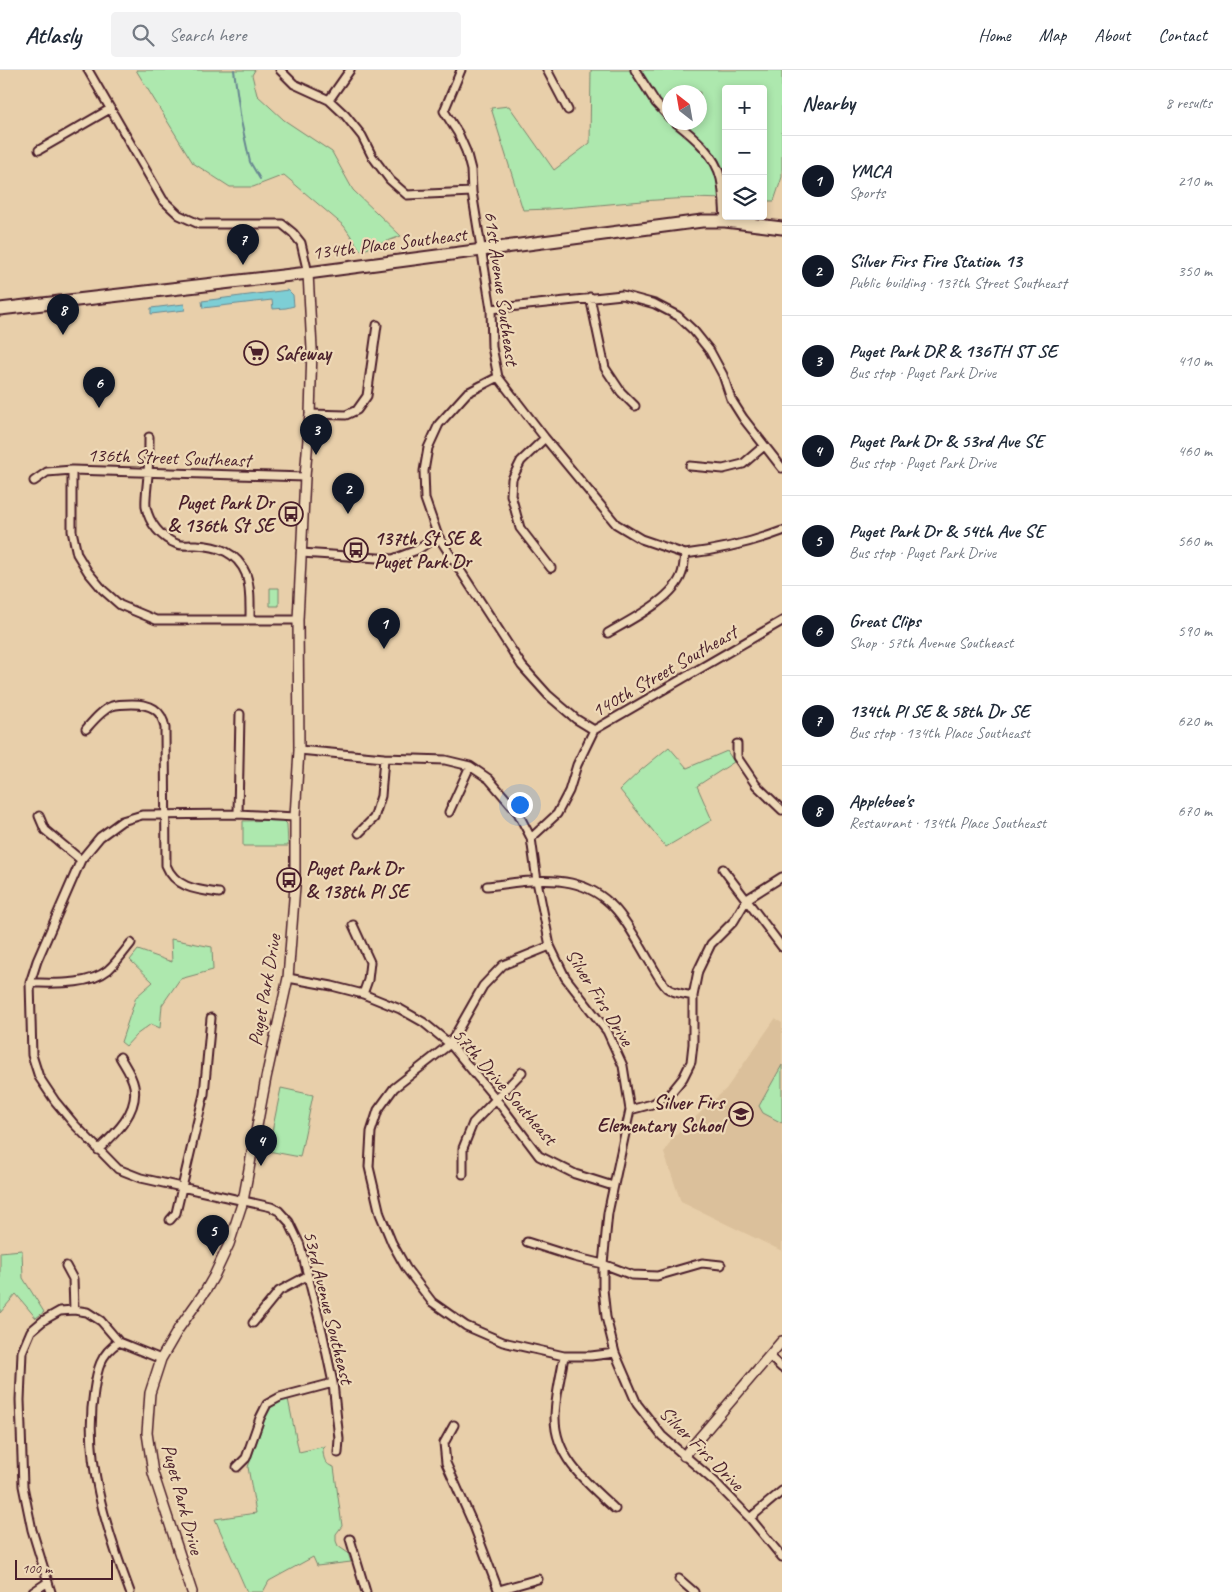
<!DOCTYPE html>
<meta charset="utf-8">
<style>
:root{--surface:#fff;--page:#f2f2f3;--text:#1f2937;--muted:#747a83;--line:#e0e1e3;--accent:#111827}
body{margin:0;font-family:Caveat,sans-serif;background:var(--page);color:var(--text)}
.controls{position:absolute;right:15px;top:15px;display:grid;overflow:hidden;border-radius:5px;box-shadow:0 2px 8px #0003}
.controls button{width:45px;height:45px;display:grid;place-items:center;padding:0;border:0;border-bottom:1px solid var(--line);background:var(--surface);color:var(--text);font:25px sans-serif}
.compass{position:absolute;left:662px;top:15px;width:45px;height:45px;border-radius:50%;background:var(--surface);box-shadow:0 2px 8px #0003;rotate:329deg}
.scale{position:absolute;left:15px;bottom:12px;width:98px;box-sizing:border-box;padding-left:5px;border:2px solid #4a1f2b;border-top:0;font-size:14px;line-height:18px;white-space:nowrap;color:#4a1f2b;-webkit-text-stroke:4px #eed9b7;paint-order:stroke}
.you{position:absolute;left:519px;top:734px;width:18px;height:18px;margin:-12px;border:4px solid #fff;border-radius:50%;background:#1a73e8;box-shadow:0 0 0 8px #1a73e833}
.badge{display:grid;place-items:center;width:32px;height:32px;border-radius:50%;background:var(--accent);color:#fff;font-size:16px;font-weight:700}
.pin{position:absolute;translate:-50% -41px;filter:drop-shadow(0 1px 2px #0008)}
.pin::after{content:'';position:absolute;top:26px;width:18px;height:15px;background:inherit;clip-path:polygon(0 0,100% 0,50% 100%)}
.list{margin:0;padding:0;list-style:none}
h2{display:flex;justify-content:space-between;align-items:center;height:65px;margin:0;padding:0 20px;font-size:21px}
h2 small{font-size:16px;font-weight:400;color:var(--muted)}
.list li{display:grid;grid-template-columns:32px 1fr auto;gap:15px;align-items:center;box-sizing:border-box;height:90px;padding:0 20px;border-top:1px solid var(--line)}
.list b{display:block;font-size:19px;white-space:nowrap}
.list p{margin:0;font-size:16px;white-space:nowrap;color:var(--muted)}
.list em{font-size:16px;font-style:normal;color:var(--muted)}
.icon{flex:none;width:28px;height:28px;fill:none;stroke:currentColor;stroke-width:2;stroke-linecap:round;stroke-linejoin:round}
.map{position:relative;flex:none;width:782px;height:1522px;overflow:hidden}
header{display:flex;align-items:center;gap:30px;box-sizing:border-box;height:70px;padding:0 25px;background:var(--surface);border-bottom:1px solid var(--line)}
header strong{font-size:24px}
nav{display:flex;gap:28px;margin-inline-start:auto;font-size:18px}
.search{width:350px;height:45px;background:var(--page);display:flex;align-items:center;gap:12px;box-sizing:border-box;padding:0 18px;border-radius:5px;color:var(--muted);font-size:19px}
main{display:flex}
aside{flex:1;background:var(--surface)}
.map>svg:first-child{display:block}
.built{fill:#dbc09b}
.green{fill:#ade8ae;stroke:#7c846c;fill-rule:evenodd}
.water{fill:#7dced5;stroke:#698891}
.lines{fill:none;stroke-linecap:round;stroke-linejoin:round}
.stream{stroke:#698891;stroke-width:2}
.minor-casing{stroke:#4a1f2b;stroke-width:11}
.tertiary-casing{stroke:#4a1f2b;stroke-width:12}
.primary-casing{stroke:#4a1f2b;stroke-width:15}
.minor{stroke:#eed9b7;stroke-width:7}
.tertiary{stroke:#eed9b7;stroke-width:9}
.primary{stroke:#eed9b7;stroke-width:11}
.labels{text-anchor:middle;stroke-width:4.5;stroke-linejoin:round;paint-order:stroke}
.street-label{font-size:20px;fill:#4a1f2b;stroke:#eed9b7}
.poi-label{font-size:20px;font-weight:bold;fill:#4a1f2b;stroke:#eed9b7;text-anchor:start}
</style>
<header>
<strong>Atlasly</strong>
<div class="search"><svg class="icon" aria-label="search" viewBox="0 0 24 24"><circle cx="10" cy="10" r="6"/><path d="M15 15l6 6"/></svg>Search here</div>
<nav><a>Home</a><a>Map</a><a>About</a><a>Contact</a></nav>
</header>
<main>
<div class="map">
<svg width="782" height="1522" viewBox="0 0 782 1522">
<rect width="100%" height="100%" fill="#e8cfaa"/>
<filter id="ink" filterUnits="userSpaceOnUse"><feTurbulence type="fractalNoise" baseFrequency=".02" numOctaves="2"/><feDisplacementMap in="SourceGraphic" scale="10" xChannelSelector="R" yChannelSelector="G"/><feConvolveMatrix kernelMatrix="1 2 1 2 8 2 1 2 1" color-interpolation-filters="sRGB"/></filter>
<g filter="url(#ink)">
<path class="built" d="M775,949L782,953V1181L681,1132L664,1083L672,1069L726,1019Z"/>
<path class="green" d="M136,0H255L252,5L257,25L284,50L332,82L353,120L401,166L361,181L344,156L284,105L253,117H230L193,93Z
M591,0H782V107L774,131H763V19H726V129C658,125 590,139 523,140L491,38L509,36L554,100L590,73ZM670,22H700V52H670Z
M270,518H279V536H270Z
M669,677L687,698L727,681L734,692L697,716L712,750L666,777L620,720L641,700Z
M283,750L287,754L288,776H243V751Z
M171,869L212,877L213,900L180,909L162,935L160,958L151,954L136,965L126,976L121,972L136,927L153,912L130,890L138,880L172,892Z
M782,995V1053L763,1043L759,1036Z
M281,1018L313,1025L300,1087L268,1081Z
M22,1180L23,1208L44,1242L36,1248L16,1224L0,1243V1182Z
M288,1329L299,1382L326,1376L323,1379C323,1388 325,1395 334,1397L342,1456L336,1464V1471L338,1476L348,1483L351,1492L317,1496L313,1487L269,1511L263,1522H247L215,1449L256,1443L248,1397L268,1340L279,1331Z"/>
<path class="water" d="M288,220L293,225L294,236L286,238L273,239L272,230L203,238L202,231Z
M184,234L185,240L151,244V238Z"/>
<g class="lines">
<path class="stream" d="M234,0L241,51L250,92L260,109"/>
<g class="minor-casing">
<path id="minor" d="M88,0L163,130L179,145L199,154H282L293,163L301,173L308,203
M280,0L294,14L329,30L345,45L362,66L372,86L390,110L407,125L472,122
M461,0L444,41L458,63L466,81L471,100L472,122L491,239L492,277L498,307L545,368L616,454L641,469L685,484
M547,0L568,40
M635,0L656,33L670,48
M329,30L350,0
M675,52C693,66 716,85 721,109C724,122 724,137 725,151
M39,80L110,39
M590,227L605,298L621,322L635,336
M491,239L622,225L655,234L678,246L694,261L710,281L723,305L731,329L743,348L782,398
M498,307L467,323L439,354L428,378L424,401L425,429L438,466L522,596L548,625L576,649L594,660
M310,344L346,345L357,340L367,326L377,255
M149,367C149,379 149,390 148,402C148,413 145,426 146,437C149,453 161,468 177,474C182,476 190,475 196,475C218,476 237,482 246,504C251,518 250,535 250,550
M545,368L521,391L512,409L511,425L520,458L551,498
M690,396L723,399L743,394L764,376
M72,400V461L77,484L88,502L103,520L120,535L156,550H298
M34,411L47,402L72,400L305,407
M301,483L393,489L417,480L438,466
M608,563C630,550 674,529 682,503C684,497 684,490 685,484C719,480 750,473 782,461
M86,659C93,651 102,640 112,636C118,634 126,634 132,634C150,634 162,639 165,658L166,795C175,818 197,820 219,823
M737,674V687L756,715L782,740
M299,680L384,688L445,690L470,696L489,709L518,743L531,768L537,811L550,876L565,907L607,961L623,996L630,1040L608,1143L603,1194V1219L606,1247L615,1283L637,1334L662,1366L715,1412L750,1448L782,1487
M449,742L470,696
M238,744L240,644
M39,746L45,760L81,790
M295,747L238,744L142,745L122,751L100,767L81,790L37,891L30,913L32,985L39,1007L55,1031L74,1054L118,1099L141,1108L271,1137L279,1141L289,1152L300,1175L322,1261L333,1313L339,1369L338,1383
M359,763L374,748L381,726L384,688
M531,768L557,744L569,721L577,695L594,660L782,551
M723,799L782,877
M487,816C515,813 544,807 571,813C613,822 628,855 648,889C654,898 659,910 667,918C673,923 685,924 693,926
M353,855L370,892L368,910L363,924
M550,876L503,895L483,916L450,974L394,1018L378,1040L371,1062L369,1097L380,1144L392,1173L406,1198L432,1232L466,1256L503,1272L564,1286H591L615,1283
M288,908L332,916L363,924L400,939L423,952L450,974L496,1029L539,1086L575,1104L613,1116
M30,913C54,913 88,916 108,900C116,893 124,882 131,873
M630,1040L652,1034L670,1024L683,1008L691,992L693,974V926L698,901L711,874L734,851L747,829L782,807
M98,1080C115,1064 139,1042 134,1016C132,1005 125,996 120,987
M463,1104V1078L473,1053L522,1002
M170,1150L176,1143L204,1024L211,948
M527,1172L574,1187L603,1194L632,1205L657,1206L702,1193L721,1195
M74,1240L87,1242L101,1251L119,1272L161,1289
M253,1253L279,1221L307,1206
M119,1272C100,1284 97,1300 94,1321C83,1389 106,1458 130,1522
M564,1286C561,1306 555,1327 555,1348C555,1388 588,1414 615,1439
M769,1286L782,1298
M454,1355L444,1373L446,1393L474,1456L499,1522
M237,1397L246,1388L260,1348L267,1334L280,1327L333,1313
M750,1448L782,1421
M350,1469L366,1522
M679,1509L694,1522
M499,1520L538,1509
M33,1522L48,1512
M51,1522L32,1460L23,1416L20,1330L22,1282L31,1261L44,1250L60,1241L74,1240L73,1209L66,1196"/>
</g>
<g class="tertiary-casing">
<path id="tertiary" d="M684,1386L782,1271
M192,1522L153,1403L147,1363L150,1323L161,1289L179,1258L206,1220L214,1206L229,1174L243,1131L266,1008L288,908L295,816V747L299,680L298,550L305,407L310,344L312,279L308,203"/>
</g>
<g class="primary-casing">
<path id="primary" d="M0,239L308,203L702,151H725L782,158"/>
</g>
<use href="#minor" class="minor"/>
<use href="#tertiary" class="tertiary"/>
<use href="#primary" class="primary"/>
</g>
</g>
<defs>
<g id="supermarket-ring" transform="scale(1.25)"><circle r="9.5" fill="#eed9b7" stroke="#4a1f2b" stroke-width="1.5"/><path d="M-6-5.5h2.5l.6 2H6L4.5 2H-2.5L-4.4-4H-6ZM-1.5 3.2a1.3 1.3 0 1 0 .1 0ZM3 3.2a1.3 1.3 0 1 0 .1 0Z" fill="#4a1f2b"/></g>
<g id="bus-ring" transform="scale(1.25)"><circle r="9.5" fill="#eed9b7" stroke="#4a1f2b" stroke-width="1.5"/><path d="M-5-6H5V4H4V6H2V4H-2V6H-4V4H-5ZM-3.5-4V0h7V-4ZM-3.5 1.2v1.5H-2V1.2ZM2 1.2v1.5H3.5V1.2Z" fill="#4a1f2b"/></g>
<g id="school-ring" transform="scale(1.25)"><circle r="9.5" fill="#eed9b7" stroke="#4a1f2b" stroke-width="1.5"/><path d="M0-5L7-2L0 1L-7-2ZM-4 1L0 2.5L4 1V4Q0 6-4 4Z" fill="#4a1f2b"/></g>
</defs>
<g fill-rule="evenodd">
<use href="#supermarket-ring" x="256" y="283"/>
<use href="#bus-ring" x="291" y="444"/>
<use href="#bus-ring" x="356" y="480"/>
<use href="#bus-ring" x="289" y="810"/>
<use href="#school-ring" x="741" y="1044"/>
</g>
<g class="labels">
<g class="street-label">
<text transform="translate(389 173) rotate(-7)" y="7">134th Place Southeast</text>
<text transform="translate(502 218) rotate(82)" y="7">61st Avenue Southeast</text>
<text transform="translate(169 387) rotate(2)" y="7">136th Street Southeast</text>
<text transform="translate(664 601) rotate(-30)" y="7">140th Street Southeast</text>
<text transform="translate(264 920) rotate(-80)" y="7">Puget Park Drive</text>
<text transform="translate(600 927) rotate(58)" y="7">Silver Firs Drive</text>
<text transform="translate(505 1016) rotate(49)" y="7">57th Drive Southeast</text>
<text transform="translate(329 1237) rotate(76)" y="7">53rd Avenue Southeast</text>
<text transform="translate(702 1378) rotate(45)" y="7">Silver Firs Drive</text>
<text transform="translate(183 1429) rotate(75)" y="7">Puget Park Drive</text>
</g>
<g class="poi-label">
<text x="274" y="290">Safeway</text>
<text x="274" y="439" text-anchor="end">Puget Park Dr<tspan x="274" dy="23">&amp; 136th St SE</tspan></text>
<text x="374" y="475">137th St SE &amp;<tspan x="374" dy="23">Puget Park Dr</tspan></text>
<text x="306" y="805">Puget Park Dr<tspan x="306" dy="23">&amp; 138th Pl SE</tspan></text>
<text x="724" y="1039" text-anchor="end">Silver Firs<tspan x="724" dy="23">Elementary School</tspan></text>
</g>
</g>
</svg>
<div class="controls">
<button>+</button>
<button>−</button>
<button><svg class="icon" aria-label="layers" viewBox="0 0 24 24"><path d="M12 4l9 5-9 5-9-5zM3 14l9 5 9-5"/></svg></button>
</div>
<svg class="compass" viewBox="-18 -18 36 36"><path d="M0-13l5 13h-10z" fill="#e53935"/><path d="M0 13l5-13h-10z" fill="#747a83"/></svg>
<div class="scale">100 m</div>
<div class="you"></div>
<div class="pin badge" style="left:384px;top:579px">1</div>
<div class="pin badge" style="left:348px;top:444px">2</div>
<div class="pin badge" style="left:316px;top:385px">3</div>
<div class="pin badge" style="left:261px;top:1096px">4</div>
<div class="pin badge" style="left:213px;top:1186px">5</div>
<div class="pin badge" style="left:99px;top:338px">6</div>
<div class="pin badge" style="left:243px;top:195px">7</div>
<div class="pin badge" style="left:63px;top:265px">8</div>
</div>
<aside>
<h2>Nearby<small>8 results</small></h2>
<ul class="list">
<li><span class="badge">1</span><div><b>YMCA</b><p>Sports</p></div><em>210 m</em></li>
<li><span class="badge">2</span><div><b>Silver Firs Fire Station 13</b><p>Public building · 137th Street Southeast</p></div><em>350 m</em></li>
<li><span class="badge">3</span><div><b>Puget Park DR &amp; 136TH ST SE</b><p>Bus stop · Puget Park Drive</p></div><em>410 m</em></li>
<li><span class="badge">4</span><div><b>Puget Park Dr &amp; 53rd Ave SE</b><p>Bus stop · Puget Park Drive</p></div><em>460 m</em></li>
<li><span class="badge">5</span><div><b>Puget Park Dr &amp; 54th Ave SE</b><p>Bus stop · Puget Park Drive</p></div><em>560 m</em></li>
<li><span class="badge">6</span><div><b>Great Clips</b><p>Shop · 57th Avenue Southeast</p></div><em>590 m</em></li>
<li><span class="badge">7</span><div><b>134th Pl SE &amp; 58th Dr SE</b><p>Bus stop · 134th Place Southeast</p></div><em>620 m</em></li>
<li><span class="badge">8</span><div><b>Applebee's</b><p>Restaurant · 134th Place Southeast</p></div><em>670 m</em></li>
</ul>
</aside>
</main>
